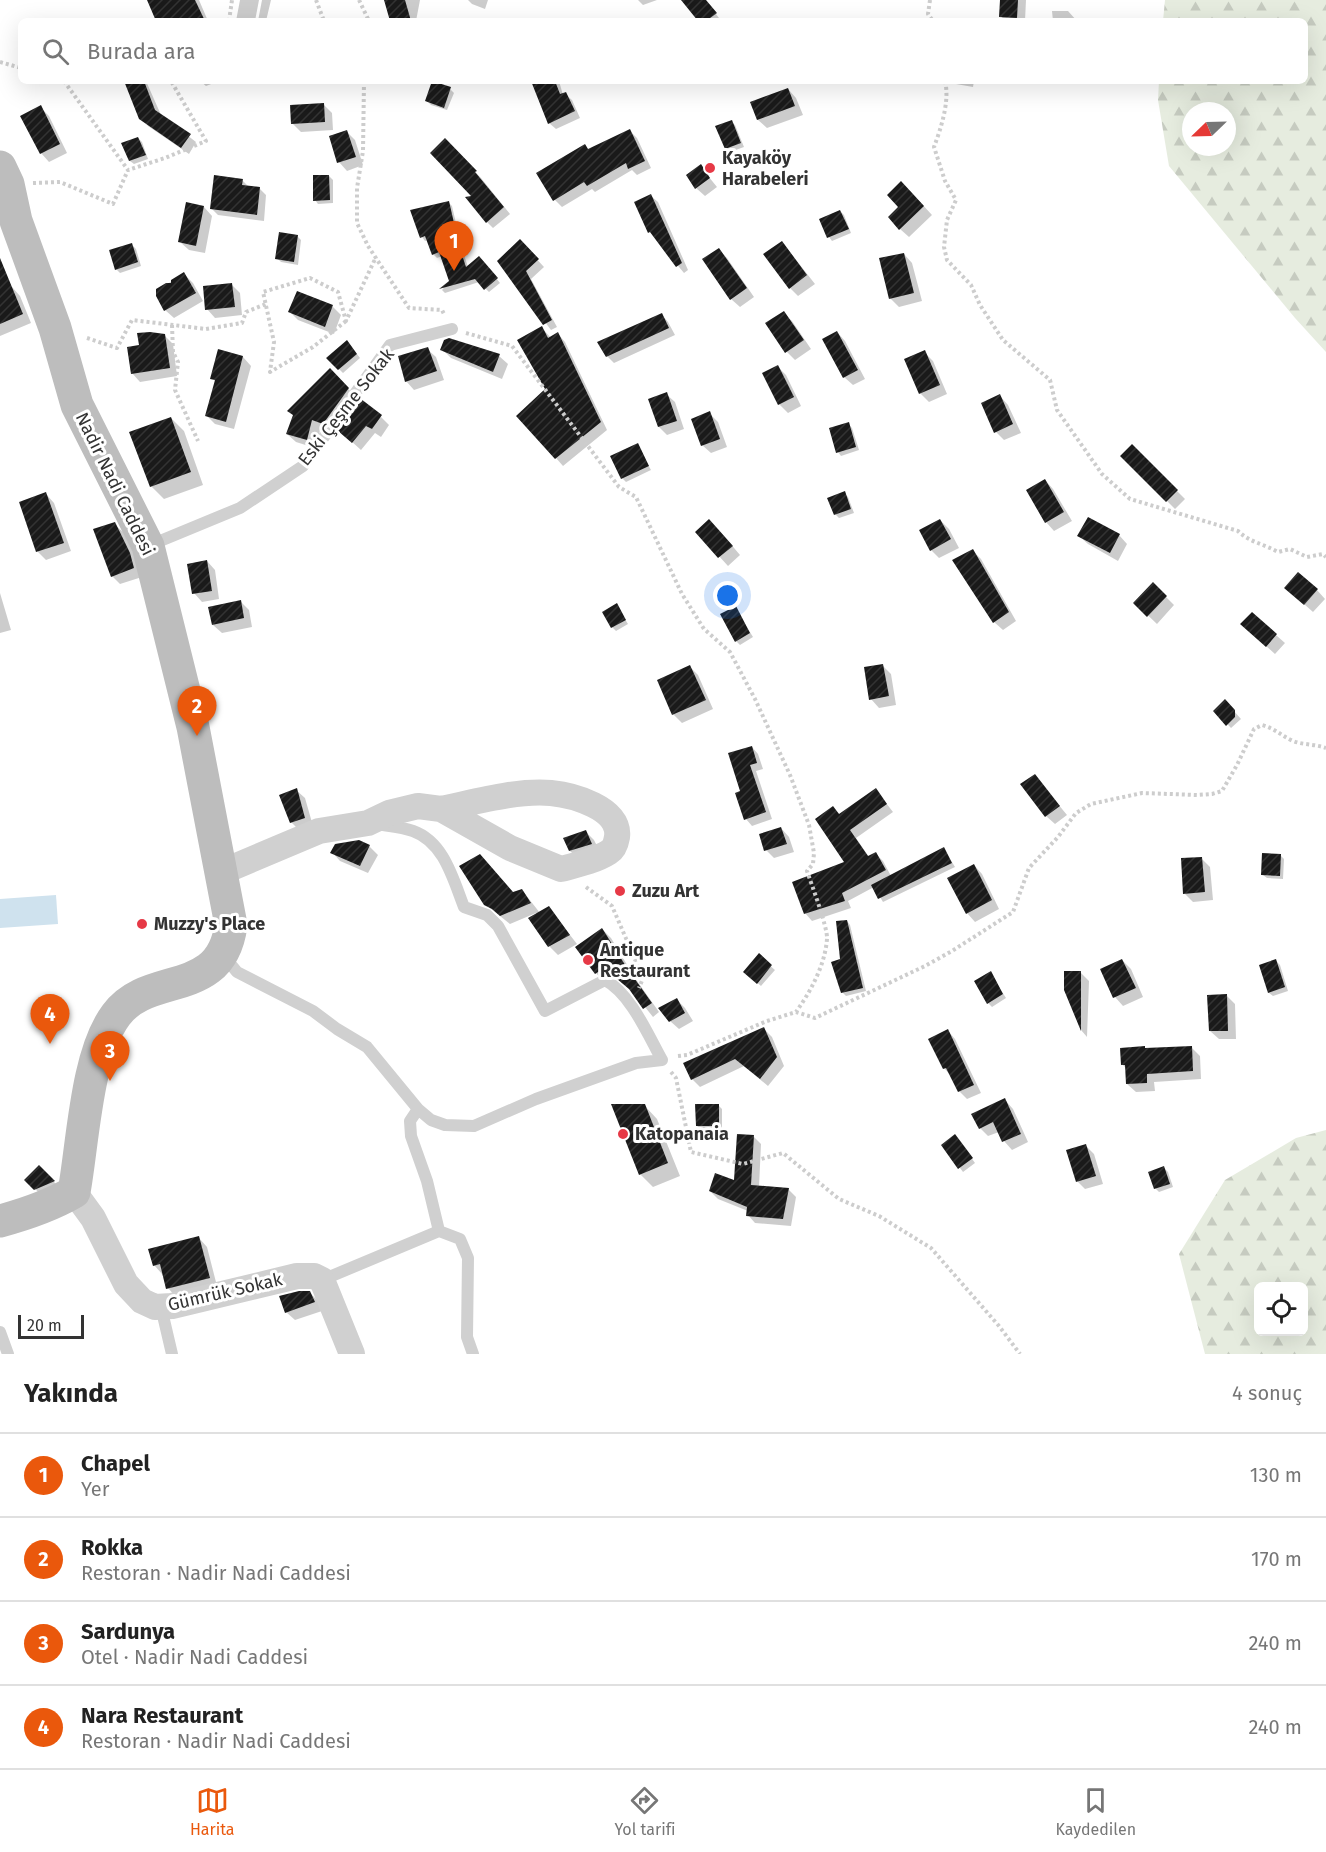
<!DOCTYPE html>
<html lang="tr">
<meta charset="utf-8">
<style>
:root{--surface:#fff;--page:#f6f6f6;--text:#222;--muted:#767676;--line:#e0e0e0;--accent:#ea580c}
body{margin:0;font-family:"Fira Sans",sans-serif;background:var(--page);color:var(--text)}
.controls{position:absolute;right:18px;bottom:18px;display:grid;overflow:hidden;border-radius:9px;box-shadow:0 6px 24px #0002}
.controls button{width:54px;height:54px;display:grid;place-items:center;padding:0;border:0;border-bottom:2px solid var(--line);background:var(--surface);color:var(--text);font:30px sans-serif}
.compass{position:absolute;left:1182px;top:102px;width:54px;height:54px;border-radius:50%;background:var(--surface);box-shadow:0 6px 24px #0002;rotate:247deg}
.scale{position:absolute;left:18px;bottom:15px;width:66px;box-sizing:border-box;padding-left:6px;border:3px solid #333;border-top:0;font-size:16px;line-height:21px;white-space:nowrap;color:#333;-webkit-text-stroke:4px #fff;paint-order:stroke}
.you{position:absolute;left:728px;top:596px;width:21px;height:21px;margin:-15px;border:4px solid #fff;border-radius:50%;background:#1a73e8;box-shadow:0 0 0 9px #1a73e833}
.badge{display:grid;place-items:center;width:39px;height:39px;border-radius:50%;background:var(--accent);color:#fff;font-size:20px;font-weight:700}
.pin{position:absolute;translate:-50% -50px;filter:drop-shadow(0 2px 3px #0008)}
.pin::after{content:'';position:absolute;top:32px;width:21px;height:18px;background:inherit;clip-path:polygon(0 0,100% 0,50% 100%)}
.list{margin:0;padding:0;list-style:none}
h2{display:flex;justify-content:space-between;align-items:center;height:78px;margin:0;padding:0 24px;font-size:26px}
h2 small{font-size:20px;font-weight:400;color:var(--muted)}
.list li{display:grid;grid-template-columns:39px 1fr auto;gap:18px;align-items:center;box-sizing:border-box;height:84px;padding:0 24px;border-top:2px solid var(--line)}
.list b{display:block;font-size:22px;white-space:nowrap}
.list p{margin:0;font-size:20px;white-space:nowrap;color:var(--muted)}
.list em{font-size:20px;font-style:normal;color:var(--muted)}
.icon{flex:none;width:33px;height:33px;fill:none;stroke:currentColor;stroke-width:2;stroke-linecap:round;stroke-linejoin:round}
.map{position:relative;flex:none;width:1326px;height:1354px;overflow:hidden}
.search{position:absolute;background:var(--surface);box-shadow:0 6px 24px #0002;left:18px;right:18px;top:18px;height:66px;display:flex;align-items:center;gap:15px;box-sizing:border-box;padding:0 21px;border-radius:9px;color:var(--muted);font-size:22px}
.sheet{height:414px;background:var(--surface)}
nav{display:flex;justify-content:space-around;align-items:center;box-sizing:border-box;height:84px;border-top:2px solid var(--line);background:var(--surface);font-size:16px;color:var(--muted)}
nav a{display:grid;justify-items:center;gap:3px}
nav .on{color:var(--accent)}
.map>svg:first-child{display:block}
.forest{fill:url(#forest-firs);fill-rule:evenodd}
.water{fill:#cfe2ee}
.shadow{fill:#0003}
.building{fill:url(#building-hatch)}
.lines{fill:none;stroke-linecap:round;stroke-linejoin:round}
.path{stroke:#cdcdcd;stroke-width:4;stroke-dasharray:3 3;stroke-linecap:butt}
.lane{stroke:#d0d0d0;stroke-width:12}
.street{stroke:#d0d0d0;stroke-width:26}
.secondary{stroke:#bdbdbd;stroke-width:33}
.poi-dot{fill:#e63946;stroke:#fff;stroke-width:2}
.labels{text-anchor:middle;stroke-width:6;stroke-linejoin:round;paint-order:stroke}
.poi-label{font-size:18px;font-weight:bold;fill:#333;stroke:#fff;text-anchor:start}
.street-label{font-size:18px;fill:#333;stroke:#fff}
</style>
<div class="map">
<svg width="1326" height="1354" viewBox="0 0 1326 1354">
<defs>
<pattern id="forest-firs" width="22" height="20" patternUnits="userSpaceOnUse" patternTransform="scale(1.5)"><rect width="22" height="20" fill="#e6ecdf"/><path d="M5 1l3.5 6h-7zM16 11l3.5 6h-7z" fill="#c6cbc0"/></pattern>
<pattern id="building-hatch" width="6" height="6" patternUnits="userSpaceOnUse" patternTransform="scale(1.5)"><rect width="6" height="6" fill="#1a1a1a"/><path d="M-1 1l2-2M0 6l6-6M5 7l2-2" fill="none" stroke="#333"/></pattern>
</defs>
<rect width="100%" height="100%" fill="#fff"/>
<path class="forest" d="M1165,0H1326V352L1295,318L1169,166L1158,100L1159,81H1305V21H1163ZM1191,111H1227V147H1191Z
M1326,1130V1354H1205L1179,1254L1225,1180L1296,1138ZM1258,1286H1304V1332H1258Z"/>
<path class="water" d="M56,895L58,924L0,928V899Z"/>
<path class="shadow" d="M148,0H199L208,21H156Z
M240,0H259L255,21H236Z
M262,0H271L266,21H258Z
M386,0H420L416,21H391Z
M468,0H488L485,9L472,4Z
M638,0H657L643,5Z
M691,0H705L719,18L715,21H700Z
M1002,0H1026L1025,21H1005L1001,16Z
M1052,11H1068L1077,21H1053Z
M125,81H146L161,115L196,142L189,154L148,126L141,118Z
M200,81H219L206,86Z
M532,81H559L563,95L565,94L572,100L580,118L556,129L549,123Z
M953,81H974L973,87L956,84Z
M450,89L454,93L447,110L431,105L427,101Z
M788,89L796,98L803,115L767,128L758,120L752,103Z
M324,105L332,113L333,130L301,132L292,123Z
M40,107L49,116L67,153L49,162L41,153Z
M731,122L735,125L744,147L730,152L726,148Z
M630,131L637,138L651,168L637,175L632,170L595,192L592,189L562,207L555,200L538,173Z
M347,132L355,140L363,165L347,171L339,162Z
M138,138L142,142L148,159L134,164L130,161Z
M445,140L481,178L510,214L493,228L487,222Z
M700,166L717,187L705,196L696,188Z
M329,176L333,180V203L318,204L315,200Z
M242,180L249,187L259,188L266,195L264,221L218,215L211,208Z
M910,191L932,215L909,237L900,229L901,207Z
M651,196L658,202L688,270L684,273L650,232L636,202Z
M448,202L452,206L462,249L460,251L464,255L468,267L483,262L500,283L489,292L479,282L445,293L442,290L450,281L442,256L437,258L433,254L428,240L425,241L422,237Z
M204,207L212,216L205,253L189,250L180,242Z
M840,211L844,215L851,233L832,241L829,237L821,220Z
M297,236L301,240L298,265L281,262L277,258Z
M520,241L544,267L531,279L557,327L551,330L499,261Z
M782,242L815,284L798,296L790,288Z
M132,245L136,249L141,266L120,273L116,269Z
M719,250L727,258L754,297L740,307L731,299Z
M904,254L912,263L922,301L899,307L890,298Z
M184,274L193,283L203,301L174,318L165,310L157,290Z
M232,285L240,293L242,315L215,318L207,309Z
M12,287L20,296L31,323L0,336V292Z
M298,293L333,307L341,315L334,334L298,320L290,312Z
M783,313L792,321L811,349L795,360L787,352Z
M662,315L668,322L675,335L614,363L607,356Z
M542,328L551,338L558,334L565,342L607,430L563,466L556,458L547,389Z
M837,332L845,341L865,379L853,385L844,377Z
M164,335L173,344L177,376L140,382L132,373L140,346Z
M351,346L360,358L343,373L329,359Z
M427,349L436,357L444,380L414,390L406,381Z
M442,349L499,356L508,364L502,379L451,358Z
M219,350L243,357L251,366L234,429L215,424L206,415L216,382L212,378Z
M924,352L933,361L947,394L929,402L920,393Z
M777,366L786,375L801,406L788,413L779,404Z
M339,378L356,398L332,431L321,427L315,448L296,442L287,434L294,416L289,411Z
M666,394L675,402L684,429L667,435L659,427Z
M1000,396L1008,405L1021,433L1004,440L996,432Z
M709,413L718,422L727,447L711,453L702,445Z
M381,417L389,425L381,437L375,433L361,450L340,431Z
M171,418L184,431L203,485L164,499L151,486Z
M848,424L852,428L859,450L841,456L838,452Z
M637,445L651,470L626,482L622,478Z
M1132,446L1185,499L1175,509L1122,456Z
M1045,480L1053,489L1072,521L1054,531L1046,522Z
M844,493L848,497L854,513L839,518L835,514Z
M46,494L54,503L71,551L46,560L38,552L20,503Z
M940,520L949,529L959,548L939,558L931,550Z
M114,524L123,532L138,562L142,577L120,584L112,576Z
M718,529L740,555L728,566L697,532Z
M1119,535L1127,544L1118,561L1088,544L1079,536Z
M973,551L981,559L1016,621L1003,630L994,622Z
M207,561L215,570L219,599L202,602L194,593Z
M1153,584L1174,605L1157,624L1135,603Z
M1317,590L1325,599L1313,612L1295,596Z
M0,593L11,630L0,633Z
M241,602L249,610L252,627L222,633L213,625Z
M616,605L628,624L616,631L612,627Z
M735,608L753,637L740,645L736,641Z
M1252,614L1285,643L1275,654L1250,632Z
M882,665L891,674L896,705L879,708L871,699Z
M690,667L698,675L713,709L682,723L673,714Z
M1225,701L1241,719L1231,728L1215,711Z
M752,747L758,754L763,769L756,771L772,819L752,826L746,819L742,792Z
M1035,776L1067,815L1055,824L1046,816Z
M296,790L305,798L313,826L299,830L291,822Z
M876,790L893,812L856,838L869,857L876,854L883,861L891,876L944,849L955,867L883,902L874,887L848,901L851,908L812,921L805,913L847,863L833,808L840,815Z
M781,828L789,837L794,852L774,858L766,850Z
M586,832L594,840L600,852L579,859L570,851Z
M369,846L378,855L368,873L340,861L332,852Z
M1280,855L1284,859L1283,879L1267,878L1263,875Z
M1201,858L1210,867L1213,900L1193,902L1185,894Z
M974,865L982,874L999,909L975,922L967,913Z
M522,890L540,913L549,908L577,944L558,955L549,946L531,918L537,915L536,913L510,924L485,904Z
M847,921L850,925L866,991L846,996L842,992V960Z
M602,929L611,938L635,978L659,1012L653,1017L633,992L613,975L604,982L596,973Z
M759,956L775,970L761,986L748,975Z
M1122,960L1131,969L1143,997L1123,1006L1115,997Z
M1276,961L1280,965L1288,991L1273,996L1269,993Z
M1080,972L1089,981L1087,1037L1081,1030L1065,990Z
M990,973L1006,998L992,1007L988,1003Z
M1226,995L1235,1004L1236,1039H1219L1210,1031Z
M677,1000L685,1008L693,1021L679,1029L670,1021Z
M764,1029L772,1037L784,1066L768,1086L744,1066L700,1087L692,1079Z
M948,1031L955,1039L981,1093L967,1099L959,1091L952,1077L944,1068Z
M1191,1047L1200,1056L1201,1079L1154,1082L1155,1091L1136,1092L1127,1084V1069L1122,1064Z
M1005,1100L1013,1109L1028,1142L1012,1150L1004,1141L999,1132L988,1136L980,1128Z
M644,1105L657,1119L680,1176L653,1187L640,1174Z
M718,1105L722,1109V1129H701L697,1126Z
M753,1136L761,1144L759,1187L788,1189L796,1197L791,1226L755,1223L748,1215V1211L718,1199L710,1191L736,1183Z
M958,1139L975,1163L963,1172L943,1145Z
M1085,1145L1094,1154L1103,1184L1085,1189L1077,1181Z
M39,1167L57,1185L39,1193L27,1180Z
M1164,1168L1168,1172L1173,1187L1159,1192L1155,1188Z
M199,1238L207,1247L217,1286L176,1297L168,1288L162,1274L154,1265Z
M310,1293L318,1301L322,1311L295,1320L286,1312Z"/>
<path class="building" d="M147,0H195L205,21H156Z
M384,0H405L411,21H390Z
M681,0H706L717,13L706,21H698Z
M1000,0H1018L1017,18L999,17Z
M124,81H144L155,110L191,134L181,148L139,119Z
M432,81L451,87L444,108L425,101Z
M531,81H555L560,94L566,92L575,111L548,124Z
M788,88L795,106L757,120L750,102Z
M324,103L325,122L291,124L290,105Z
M41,105L60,144L40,154L20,116Z
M732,120L741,143L725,149L715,126Z
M630,129L645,161L628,169L626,163L587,186L584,182L553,201L536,173L585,144L588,149Z
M347,130L356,157L337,163L329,136Z
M138,137L146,155L129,161L121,143Z
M445,138L477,171L475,172L504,207L486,223L465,197L471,196L430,153Z
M701,164L710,178L695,189L686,175Z
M214,175L243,179L242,185L260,187L257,215L210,209Z
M313,175H329L330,200L313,201Z
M901,181L924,206L899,230L888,217L898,207L887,195Z
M651,194L682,263L676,267L650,232L648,233L634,202Z
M449,201L459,245L450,252L460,249L466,267L479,256L498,278L484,290L475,279L439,289L449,281L439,252L432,255L425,236L420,238L410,210Z
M186,202L204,206L196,246L178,242Z
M840,210L849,229L827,238L819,219Z
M279,232L298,235L294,262L275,259Z
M520,239L539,259L526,271L552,320L543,325L497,261Z
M782,241L807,275L789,289L763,254Z
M132,243L138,262L115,270L109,250Z
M719,248L747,288L730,300L702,259Z
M904,253L914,293L889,299L879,258Z
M0,258L23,314L0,324Z
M184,272L196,293L164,311L156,296V289L166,283H171V280Z
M232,283L235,307L205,310L203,286Z
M297,291L333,305L325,327L288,312Z
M784,311L804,340L785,353L765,323Z
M662,313L669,328L606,357L597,342Z
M542,326L548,338L558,332L601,422L555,459L516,416L545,389L517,340Z
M837,331L858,370L843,378L822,339Z
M150,332L165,334L170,368L131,374L127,347L139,345L137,333Z
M449,338L500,354L493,372L440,350L444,340Z
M347,340L357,354L338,370L326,358Z
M428,347L437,371L405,382L398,356Z
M218,349L243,356L226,422L205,416L215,380L210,379Z
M925,350L940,385L919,394L904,359Z
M778,365L794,397L778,405L762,373Z
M330,368L349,388L323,424L312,420L307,440L286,434L293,415L287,411Z
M667,392L677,421L658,427L648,399Z
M1000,394L1013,424L994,433L981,403Z
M361,399L382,415L372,429L366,426L352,443L338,431Z
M710,411L720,439L701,446L691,419Z
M171,417L191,472L150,487L129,432Z
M849,422L856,447L836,453L829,428Z
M638,443L649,466L621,479L610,456Z
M1132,444L1178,490L1166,502L1120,456Z
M1045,479L1064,512L1045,523L1026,490Z
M845,491L851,509L834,515L827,498Z
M46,492L64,543L36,552L19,502Z
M1088,517L1120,534L1110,553L1077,536Z
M709,519L733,546L718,558L695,532Z
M940,519L951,539L930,551L919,530Z
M115,522L130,553L134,568L111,577L93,529Z
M973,549L1009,612L993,623L952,560Z
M207,560L212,591L192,594L187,564Z
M1298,572L1318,589L1304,605L1284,588Z
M1153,582L1167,596L1147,617L1133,603Z
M241,600L244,618L212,625L208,607Z
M617,603L626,620L611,628L602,612Z
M736,606L750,633L735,642L720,614Z
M1252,612L1277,634L1266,647L1240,624Z
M883,664L889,696L869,700L864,667Z
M690,665L706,700L672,715L657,680Z
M1225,699L1235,710V717L1226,726L1213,711Z
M752,746L757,763L750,765L766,812L744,820L735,793L740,791L728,753Z
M1035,774L1060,806L1045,817L1020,784Z
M297,788L305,818L290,823L279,795Z
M876,788L887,804L850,830L868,856L876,852L886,870L842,893L845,901L804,914L792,882L844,862L815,819L833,806L839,814Z
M781,827L787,844L764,851L759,834Z
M586,830L592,844L569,851L563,838Z
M359,840L370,845L360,866L330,853L335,844Z
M944,847L952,863L878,899L871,885Z
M1262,853L1281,854L1280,876L1261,875Z
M480,854L513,892L522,889L531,903L500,916L492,909L484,905L459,866Z
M1202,857L1205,892L1183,894L1181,858Z
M974,864L992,900L966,914L947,878Z
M549,906L570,935L548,947L528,918Z
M847,920L863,988L841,993L831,962L840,959L836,921Z
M602,928L627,968L652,1003L643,1009L629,989L604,968L595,974L575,947Z
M759,953L772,965L757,984L743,972Z
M1122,959L1136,988L1113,998L1100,969Z
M1276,959L1285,987L1268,993L1259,965Z
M991,971L1003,994L987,1004L974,981Z
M1064,971H1081V1031L1064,990Z
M1227,994L1228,1031H1209L1207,995Z
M677,998L685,1013L669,1022L658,1008Z
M764,1027L777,1057L760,1079L735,1059L691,1080L683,1063Z
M948,1029L974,1085L958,1092L946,1068L943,1069L928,1039Z
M1145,1046V1048L1192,1046L1193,1071L1147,1074V1083L1126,1084L1125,1065H1121L1120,1048Z
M1005,1098L1021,1134L1002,1142L993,1122L979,1129L971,1114Z
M611,1104H645L668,1163L639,1175Z
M695,1104H719V1126H696Z
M737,1134L754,1135L751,1185L789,1188L783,1219L746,1216L747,1207L709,1191L715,1173L734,1180Z
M955,1134L973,1158L958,1169L941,1145Z
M1086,1144L1096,1176L1076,1182L1066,1150Z
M39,1165L55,1181L34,1190L24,1180Z
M1164,1166L1170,1184L1154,1189L1148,1172Z
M199,1236L210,1278L166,1289L160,1264L153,1266L148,1249Z
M299,1291H310L315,1302L285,1313L279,1296Z"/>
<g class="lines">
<path class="path" d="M316,0L324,21
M359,0L369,21
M930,0L928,14L933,21
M229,21L232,0
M0,62L21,68
M64,81L128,170L165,158L206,141L171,81
M364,81L363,151L357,188V223L368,246L409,308L442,310L444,314
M945,81C950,101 941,128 934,147L945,181L956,200L947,220L944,247L947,260L971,285L980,305L1003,340L1050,380L1057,410L1102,474L1130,499L1238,531C1249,542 1264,544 1278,552L1290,549L1307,557L1323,554L1326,557
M33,183L60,182L113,204L128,170
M346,321L313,347L270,372L274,342L263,292L310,278L338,292L346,321L376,257
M172,325L173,352L178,362L175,390L198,441
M466,333L512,346L619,487L636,497L682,594L704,629L730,652L755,699L790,775L809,825L814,853L813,864L807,871C811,883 828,928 827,939C825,965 811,991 796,1012
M87,338L117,348L132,320L206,329L242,323L246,312L266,304
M586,887L612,906L643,978L639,988
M678,1056L687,1055L767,1021L796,1012L815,1018L925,966L952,951L1013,912L1029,868L1058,837L1076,813L1091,804L1142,793L1197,795L1212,794L1222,791L1237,765L1254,729L1262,725C1274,728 1282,736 1293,741C1303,745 1315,744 1326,748
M671,1072L676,1078L691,1152L743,1164L783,1153L839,1199L879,1216L931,1248L999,1326L1020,1354"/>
<path class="lane" d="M148,546L240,508L303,466L390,345L452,329
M223,955L237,972L313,1011L337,1029L367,1047L418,1109L431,1120L445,1125L474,1126L536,1099L636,1063L662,1060C648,1035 631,994 605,980L545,1011L498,926L487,915L464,907C453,879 444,842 413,831C402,827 388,826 376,824
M418,1109L410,1121L411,1136L427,1181L439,1231
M322,1280L439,1231L460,1239L468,1258L467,1337L473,1354
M161,1307L172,1354
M0,1332L8,1354"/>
<path class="street" d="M222,872L319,831L368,823L389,813L418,806L441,809L510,848L561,869C576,865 595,861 609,852C614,849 616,843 617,837C621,808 572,795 551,793C516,790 475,802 441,809
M74,1192L93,1218L126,1284L142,1301L155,1307L172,1306L297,1276H314L322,1280L352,1354"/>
<path class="secondary" d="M0,167L8,184L16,221L55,328L77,405L148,546L193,727L231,925C221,1000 149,970 116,1015C86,1055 83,1143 74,1192C50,1206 26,1214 0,1221"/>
</g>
<g class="poi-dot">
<circle cx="710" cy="168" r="6"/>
<circle cx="620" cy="891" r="6"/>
<circle cx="142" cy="924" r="6"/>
<circle cx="588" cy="960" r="6"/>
<circle cx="623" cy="1134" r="6"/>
</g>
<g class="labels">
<g class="poi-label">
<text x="722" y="164">Kayaköy<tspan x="722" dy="21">Harabeleri</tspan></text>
<text x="632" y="897">Zuzu Art</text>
<text x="154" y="930">Muzzy's Place</text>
<text x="600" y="956">Antique<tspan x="600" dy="21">Restaurant</tspan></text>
<text x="635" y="1140">Katopanaia</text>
</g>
<g class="street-label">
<text transform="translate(346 407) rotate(-52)" y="6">Eski Çeşme Sokak</text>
<text transform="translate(115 484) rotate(64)" y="6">Nadir Nadi Caddesi</text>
<text transform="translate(225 1292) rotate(-13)" y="6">Gümrük Sokak</text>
</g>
</g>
</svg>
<div class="controls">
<button><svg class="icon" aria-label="locate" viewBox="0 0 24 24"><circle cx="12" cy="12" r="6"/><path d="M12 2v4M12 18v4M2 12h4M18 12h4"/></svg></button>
</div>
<svg class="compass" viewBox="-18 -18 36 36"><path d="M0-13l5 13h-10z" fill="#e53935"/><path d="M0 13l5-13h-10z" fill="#767676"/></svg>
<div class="scale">20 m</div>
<div class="you"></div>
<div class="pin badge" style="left:454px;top:271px">1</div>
<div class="pin badge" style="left:197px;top:736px">2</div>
<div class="pin badge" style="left:110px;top:1081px">3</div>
<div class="pin badge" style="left:50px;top:1044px">4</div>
<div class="search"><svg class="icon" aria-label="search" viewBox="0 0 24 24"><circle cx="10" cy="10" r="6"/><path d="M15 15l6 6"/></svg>Burada ara</div>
</div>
<section class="sheet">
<h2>Yakında<small>4 sonuç</small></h2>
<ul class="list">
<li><span class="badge">1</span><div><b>Chapel</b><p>Yer</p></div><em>130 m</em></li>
<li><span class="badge">2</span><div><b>Rokka</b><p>Restoran · Nadir Nadi Caddesi</p></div><em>170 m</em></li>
<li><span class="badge">3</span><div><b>Sardunya</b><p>Otel · Nadir Nadi Caddesi</p></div><em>240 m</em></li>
<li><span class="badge">4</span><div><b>Nara Restaurant</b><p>Restoran · Nadir Nadi Caddesi</p></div><em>240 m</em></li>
</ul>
</section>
<nav>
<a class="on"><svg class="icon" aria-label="map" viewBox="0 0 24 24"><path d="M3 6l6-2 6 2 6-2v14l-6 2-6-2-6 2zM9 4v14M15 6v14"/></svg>Harita</a>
<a><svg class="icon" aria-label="directions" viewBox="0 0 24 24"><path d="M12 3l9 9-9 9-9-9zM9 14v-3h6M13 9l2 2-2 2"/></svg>Yol tarifi</a>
<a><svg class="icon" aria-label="saved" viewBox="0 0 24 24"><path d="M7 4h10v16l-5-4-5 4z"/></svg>Kaydedilen</a>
</nav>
